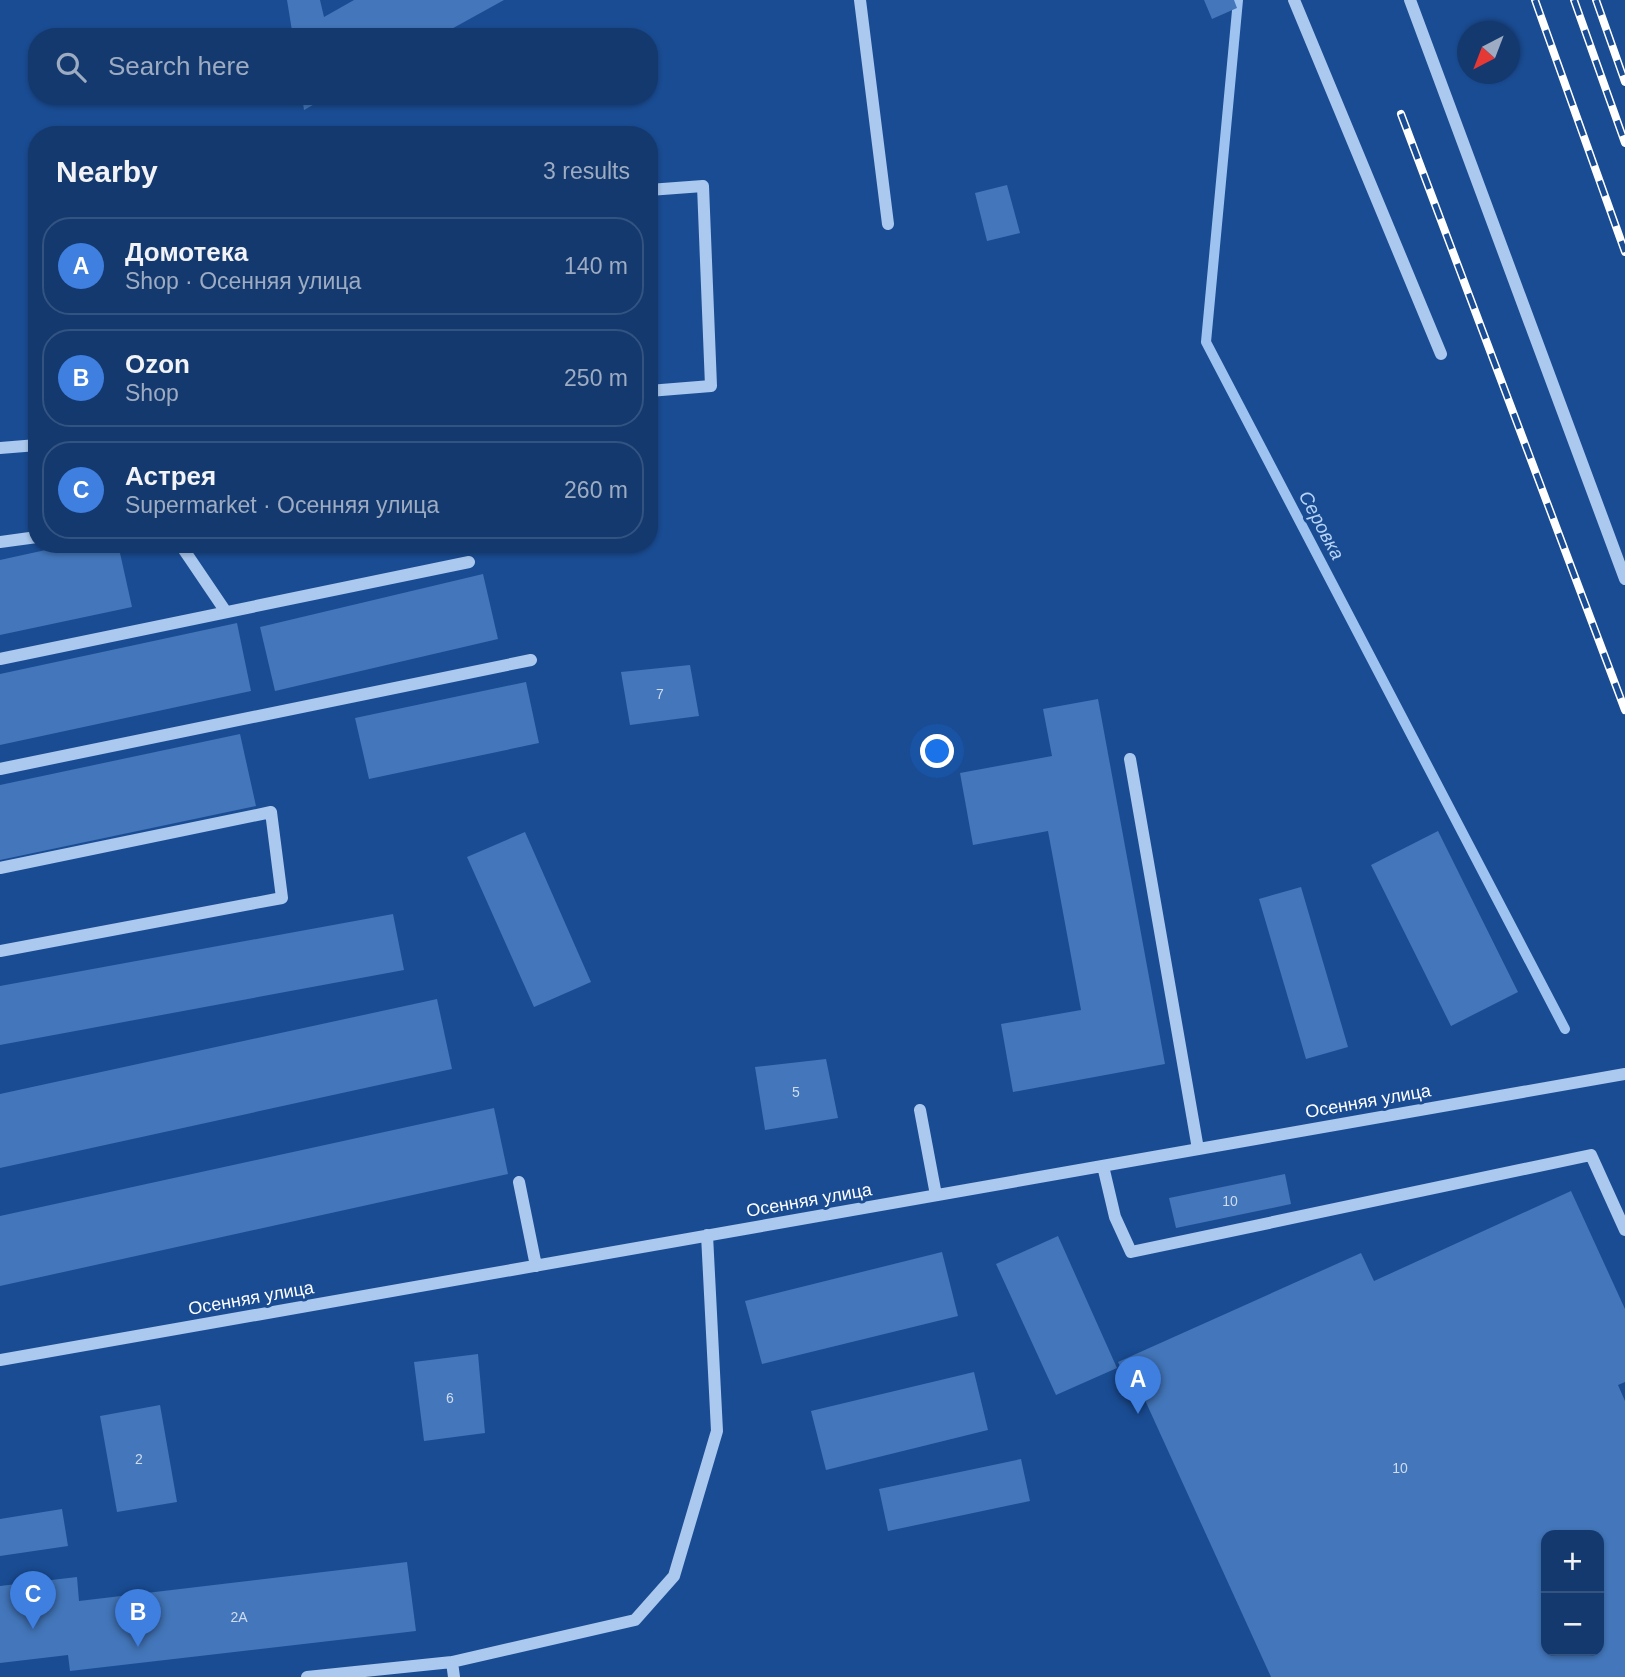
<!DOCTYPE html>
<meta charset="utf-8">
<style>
:root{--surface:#14396e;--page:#214476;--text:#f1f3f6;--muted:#9dacc2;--line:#335381;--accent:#8bbbb9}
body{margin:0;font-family:Arial,sans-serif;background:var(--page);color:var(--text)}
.controls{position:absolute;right:21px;bottom:21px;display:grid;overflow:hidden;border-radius:14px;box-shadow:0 2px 5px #0004}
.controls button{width:63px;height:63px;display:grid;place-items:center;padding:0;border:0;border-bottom:2px solid var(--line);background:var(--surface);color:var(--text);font:35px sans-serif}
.compass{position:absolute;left:1457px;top:21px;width:63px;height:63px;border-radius:50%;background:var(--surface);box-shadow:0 2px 5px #0004;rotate:222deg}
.you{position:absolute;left:938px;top:752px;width:24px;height:24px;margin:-18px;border:5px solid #fff;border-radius:50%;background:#1a73e8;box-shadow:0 0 0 10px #1a73e833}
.badge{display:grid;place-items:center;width:46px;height:46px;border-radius:50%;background:var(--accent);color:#fff;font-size:23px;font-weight:700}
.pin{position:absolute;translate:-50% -58px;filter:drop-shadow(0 2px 4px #0008)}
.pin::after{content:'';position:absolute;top:37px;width:24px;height:21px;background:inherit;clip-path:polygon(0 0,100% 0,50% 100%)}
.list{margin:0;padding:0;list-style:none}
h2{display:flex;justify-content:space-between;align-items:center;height:91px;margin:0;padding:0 28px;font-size:30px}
h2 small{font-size:23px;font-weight:400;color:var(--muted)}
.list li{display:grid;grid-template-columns:46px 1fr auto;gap:21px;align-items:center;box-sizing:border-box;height:98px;margin:0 14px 14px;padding:0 14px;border:2px solid var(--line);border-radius:28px}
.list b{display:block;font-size:26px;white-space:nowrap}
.list p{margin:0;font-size:23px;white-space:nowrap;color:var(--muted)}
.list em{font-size:23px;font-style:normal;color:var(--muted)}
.icon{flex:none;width:38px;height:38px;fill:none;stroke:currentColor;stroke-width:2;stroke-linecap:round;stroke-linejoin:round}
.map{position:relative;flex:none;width:1625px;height:1677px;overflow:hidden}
.search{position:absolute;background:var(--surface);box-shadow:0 2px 5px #0004;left:28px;top:28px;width:630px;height:77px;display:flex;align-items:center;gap:18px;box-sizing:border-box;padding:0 24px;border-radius:28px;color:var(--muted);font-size:26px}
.panel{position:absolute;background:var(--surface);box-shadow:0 2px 5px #0004;left:28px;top:126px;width:630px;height:427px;border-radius:28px}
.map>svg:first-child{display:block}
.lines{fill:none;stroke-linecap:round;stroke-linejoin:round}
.stream{stroke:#9ec3f1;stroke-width:10}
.building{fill:#4376ba;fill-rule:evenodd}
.minor{stroke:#abc8ef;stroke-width:12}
.rail-casing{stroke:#fff;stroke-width:8}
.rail{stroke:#1a4c93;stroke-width:5;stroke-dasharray:16;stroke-linecap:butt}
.labels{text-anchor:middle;stroke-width:6;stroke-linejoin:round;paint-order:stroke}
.number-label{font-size:14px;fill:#d0ddee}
.street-label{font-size:18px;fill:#fff;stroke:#1a4c93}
.water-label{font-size:19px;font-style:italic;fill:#b7d3f6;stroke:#1a4c93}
</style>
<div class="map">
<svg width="1625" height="1677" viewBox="0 0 1625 1677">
<rect width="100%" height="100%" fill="#1a4c93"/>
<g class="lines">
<path class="stream" d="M1238,0L1206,342L1565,1029"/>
</g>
<path class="building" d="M287,0H320L324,17L354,0H504L437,37H293Z
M1204,0H1234L1237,8L1212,19Z
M302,96H329L304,110Z
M1007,185L1020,233L987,241L975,193Z
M73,544H118L132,607L0,635V560Z
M483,574L498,639L275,691L260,627Z
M237,623L251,691L0,745V674Z
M690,665L699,716L630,725L621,672Z
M526,682L539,743L369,779L355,718Z
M1098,699L1165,1064L1013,1092L1001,1024L1081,1010L1048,831L973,845L960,773L1052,756L1043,709Z
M240,734L256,806L0,860V785Z
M1438,831L1518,992L1451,1026L1371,865Z
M525,832L591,982L534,1007L467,857Z
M1301,887L1348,1047L1306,1059L1259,899Z
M393,914L404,970L0,1045V986Z
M437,999L452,1069L0,1168V1094Z
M826,1059L838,1118L765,1130L755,1067Z
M494,1108L508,1174L0,1286V1216Z
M1285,1174L1291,1204L1176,1228L1169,1198Z
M1571,1191L1625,1309V1382L1618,1385L1625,1401V1677H1271L1139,1387L1131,1390L1118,1362L1361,1253L1374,1281ZM1546,1535H1599V1651H1546Z
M1058,1236L1117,1368L1056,1395L996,1264Z
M942,1252L958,1316L762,1364L745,1301Z
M478,1354L485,1433L424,1441L414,1362Z
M974,1372L988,1430L826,1470L811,1411Z
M160,1405L177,1502L117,1512L100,1416Z
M1021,1459L1030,1501L888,1531L879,1489Z
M62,1509L68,1546L0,1556V1519Z
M407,1562L416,1631L70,1671L68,1655L0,1663V1586L77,1577L79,1601Z"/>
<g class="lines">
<path class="minor" d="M860,0L888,224
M1294,0L1441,354
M1410,0L1625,579
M649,190L703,186L711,386L649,391
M0,448L37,445
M0,542L37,537
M180,544L226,612
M0,659L469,562
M1130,759L1198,1149
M0,769L531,660
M0,868L271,812L282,898L0,951
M920,1110L936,1195
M1103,1166L1115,1217L1131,1252L1591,1155L1625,1230
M519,1182L536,1266
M0,1360L1625,1074
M452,1662L454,1677
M307,1677L452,1662L635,1620L674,1576L717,1431L707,1235"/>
<g class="rail-casing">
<path id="rail" d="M1535,0L1625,252
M1574,0L1625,143
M1596,0L1625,82
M1401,114L1625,710"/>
</g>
<use href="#rail" class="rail"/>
</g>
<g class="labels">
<g class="number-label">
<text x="660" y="699">7</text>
<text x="796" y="1097">5</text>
<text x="1230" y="1206">10</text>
<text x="450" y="1403">6</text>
<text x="139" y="1464">2</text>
<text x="1400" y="1473">10</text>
<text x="239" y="1622">2А</text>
</g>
<g class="street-label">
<text transform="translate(1368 1101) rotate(-10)" y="6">Осенняя улица</text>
<text transform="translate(809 1200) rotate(-10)" y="6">Осенняя улица</text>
<text transform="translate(251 1298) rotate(-10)" y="6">Осенняя улица</text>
</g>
<g class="water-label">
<text transform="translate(1322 525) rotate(62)" y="7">Серовка</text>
</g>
</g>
</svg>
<div class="controls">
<button>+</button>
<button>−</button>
</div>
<svg class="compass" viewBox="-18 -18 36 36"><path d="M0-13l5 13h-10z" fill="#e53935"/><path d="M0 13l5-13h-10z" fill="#9dacc2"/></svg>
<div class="you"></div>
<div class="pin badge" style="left:1138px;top:1414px;background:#3f7fe0">A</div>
<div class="pin badge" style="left:138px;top:1647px;background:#3f7fe0">B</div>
<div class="pin badge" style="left:33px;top:1629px;background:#3f7fe0">C</div>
<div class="search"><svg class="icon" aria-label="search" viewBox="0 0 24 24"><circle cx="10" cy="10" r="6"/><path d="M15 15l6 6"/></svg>Search here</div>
<section class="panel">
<h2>Nearby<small>3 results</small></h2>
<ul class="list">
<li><span class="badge" style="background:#3f7fe0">A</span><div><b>Домотека</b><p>Shop · Осенняя улица</p></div><em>140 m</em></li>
<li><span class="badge" style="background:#3f7fe0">B</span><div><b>Ozon</b><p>Shop</p></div><em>250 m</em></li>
<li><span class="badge" style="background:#3f7fe0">C</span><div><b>Астрея</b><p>Supermarket · Осенняя улица</p></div><em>260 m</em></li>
</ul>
</section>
</div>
